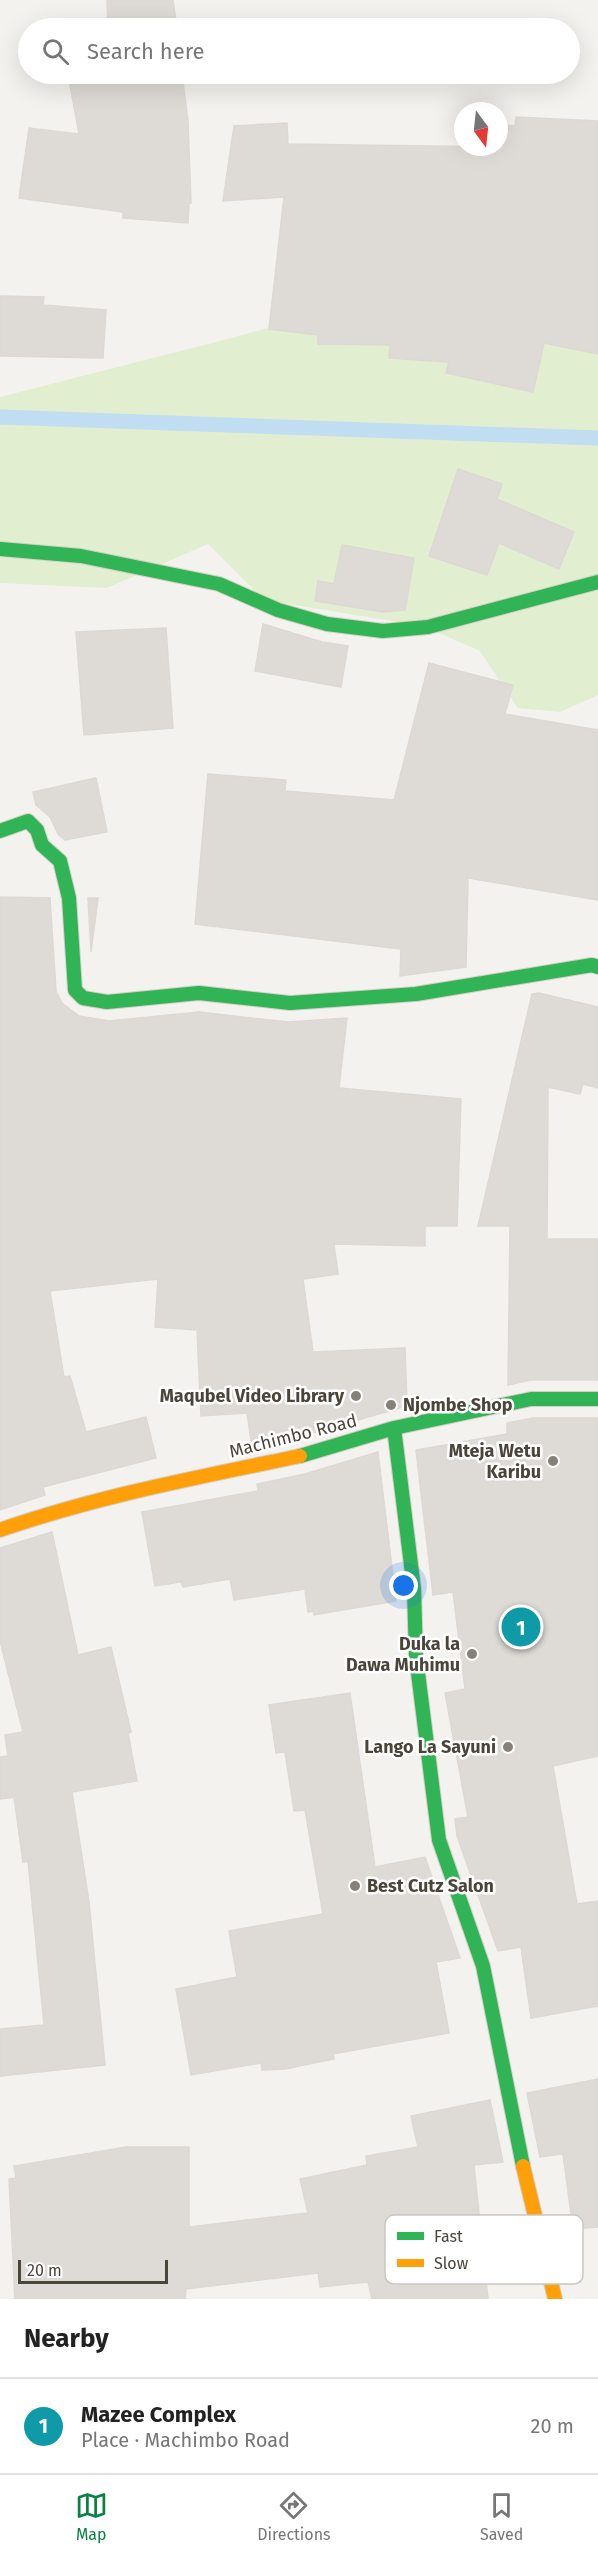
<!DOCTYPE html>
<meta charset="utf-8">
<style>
:root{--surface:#fff;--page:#f2f2f2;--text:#222;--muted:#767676;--line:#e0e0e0;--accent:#0b8043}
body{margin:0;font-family:"Fira Sans",sans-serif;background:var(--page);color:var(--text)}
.compass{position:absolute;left:454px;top:102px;width:54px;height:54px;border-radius:50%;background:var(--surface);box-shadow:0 6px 24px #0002;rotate:165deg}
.scale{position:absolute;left:18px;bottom:15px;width:150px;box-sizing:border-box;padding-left:6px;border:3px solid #4b4439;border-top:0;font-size:16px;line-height:21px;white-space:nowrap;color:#4b4439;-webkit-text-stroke:4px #fff;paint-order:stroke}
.you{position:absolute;left:404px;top:1586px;width:21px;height:21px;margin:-15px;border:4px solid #fff;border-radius:50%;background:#1a73e8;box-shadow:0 0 0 9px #1a73e833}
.badge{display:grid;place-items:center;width:39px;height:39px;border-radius:50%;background:var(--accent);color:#fff;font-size:20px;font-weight:700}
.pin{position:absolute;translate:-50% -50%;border:3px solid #fff;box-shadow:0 2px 6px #0006}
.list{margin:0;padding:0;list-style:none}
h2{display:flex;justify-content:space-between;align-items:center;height:78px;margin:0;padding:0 24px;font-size:26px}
h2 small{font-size:20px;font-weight:400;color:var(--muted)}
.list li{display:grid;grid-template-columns:39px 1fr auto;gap:18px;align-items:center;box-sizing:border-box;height:96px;padding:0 24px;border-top:2px solid var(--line)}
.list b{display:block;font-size:22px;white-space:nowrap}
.list p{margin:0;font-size:20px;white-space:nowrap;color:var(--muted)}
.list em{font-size:20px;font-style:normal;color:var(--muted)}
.icon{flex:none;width:33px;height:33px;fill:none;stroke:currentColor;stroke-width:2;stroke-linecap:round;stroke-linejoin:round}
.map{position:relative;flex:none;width:598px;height:2299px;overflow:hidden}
.search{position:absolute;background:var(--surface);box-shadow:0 6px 24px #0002;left:18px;right:18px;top:18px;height:66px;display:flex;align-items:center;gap:15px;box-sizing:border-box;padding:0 21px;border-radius:33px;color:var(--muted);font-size:22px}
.sheet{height:174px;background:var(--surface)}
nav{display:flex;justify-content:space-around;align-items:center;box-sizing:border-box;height:84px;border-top:2px solid var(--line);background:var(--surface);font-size:16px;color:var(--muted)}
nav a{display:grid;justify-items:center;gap:3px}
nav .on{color:var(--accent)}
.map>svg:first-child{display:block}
.green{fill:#e1eecf}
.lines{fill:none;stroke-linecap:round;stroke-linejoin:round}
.stream{stroke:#c0ddf1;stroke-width:15}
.building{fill:#dedbd6;stroke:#dcd9d4;stroke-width:1.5}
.fast-casing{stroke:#d3cfc5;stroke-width:16}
.slow-casing{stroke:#d3cfc5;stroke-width:16}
.fast{stroke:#30b455;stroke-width:14}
.slow{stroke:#ff9f0a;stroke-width:14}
.poi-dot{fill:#868178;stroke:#fff;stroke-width:2}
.labels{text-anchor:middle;stroke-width:5;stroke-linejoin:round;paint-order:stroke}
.poi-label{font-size:18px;font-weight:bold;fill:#4b4439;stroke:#fff;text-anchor:end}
.street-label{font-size:18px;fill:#4b4439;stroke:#fff}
.key{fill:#fff;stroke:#c9c7c4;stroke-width:1.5}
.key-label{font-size:16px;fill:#4b4439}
</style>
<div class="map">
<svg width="598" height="2299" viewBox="0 0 598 2299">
<rect width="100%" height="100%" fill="#f4f2ee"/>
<path class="green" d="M598,240V695L560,712L518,708L480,651L423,626L264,600L208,544L107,588L0,583V397L216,342Z"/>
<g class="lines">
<path class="stream" d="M0,417L598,438"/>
</g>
<path class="building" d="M107,0H173L177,28H80L108,24Z
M68,74H182L188,121L191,203H189L188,223L123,218V212L19,198L29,128L79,134Z
M516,117L598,121V354L544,343L533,392L446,373L449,362L389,358L390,345L318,344V335L269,329L284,197L223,201L234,126L287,123L288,144L499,147V125L515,126Z
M0,296L44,297L43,305L106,310L103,358L0,356Z
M458,469L502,484L497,499L574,532L559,569L499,543L487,575L429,556Z
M342,545L414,558L405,610L383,612L315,601L318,581L334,584Z
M263,624L322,642L348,646L341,687L255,671Z
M166,628L173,728L84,735L76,632Z
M429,663L513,685L505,714L598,730V900L468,878L466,967L400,976L401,949L195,924L208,774L286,780L285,791L394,800Z
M96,778L107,832L65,840L58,834L50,817L36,805L33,792Z
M0,897L50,898L56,991L62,1003L79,1016L109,1021L199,1012L288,1022L347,1018L339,1088L461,1099L457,1226H425V1246L334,1244L338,1274L303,1279L313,1352L405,1348L407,1406L295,1438L252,1447L247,1413L201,1416L197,1330L155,1327L158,1279L50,1291L64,1377L70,1376L86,1432L146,1417L156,1458L43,1487L45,1495L0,1510Z
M88,898H98L91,952Z
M539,993L598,1007V1088L583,1084L580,1094L548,1087L547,1239H598V1380H531L508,1385L510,1226H478L532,994Z
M533,1418H598V1756L553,1766L577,1904L598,1901V2006L531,2018L521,1947L498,1951L457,1836L455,1819L468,1817L445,1693L465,1689L453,1592L433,1595L416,1450L507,1434V1423Z
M378,1452L396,1601L314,1615L313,1611L308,1612L305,1589L234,1600L230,1579L183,1587L181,1582L155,1586L142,1512L258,1491L257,1484L305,1474Z
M52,1532L78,1655L111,1647L131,1732L128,1733L137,1781L72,1792L89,1902L105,2065L0,2076V2029L44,2025L28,1861L23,1862L14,1797L0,1799V1757L8,1756L5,1735L23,1732L0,1641V1548Z
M350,1693L375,1867L425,1857L460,1958L436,1962L449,2033L333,2054L334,2059L285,2069L262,2070L261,2063L191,2075L176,1989L237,1977L229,1931L323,1914L305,1810L294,1811L285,1752L276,1753L269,1705Z
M598,2079V2227L573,2229L563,2154L540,2157L527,2093Z
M490,2100L503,2162L474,2165L488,2299H372L368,2282L320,2287L318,2273L186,2289L185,2299H15L9,2179L16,2178L14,2166L126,2147H189V2227L308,2213L300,2179L367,2165L366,2156L418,2147L411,2116Z"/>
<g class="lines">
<g class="fast-casing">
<path id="fast" d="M0,549L81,556L219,584L278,610L327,624L383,631L428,627L598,582
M0,831L28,821L37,830L42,845L60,861L69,898L75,990L83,998L107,1002L199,993L290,1003L416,994L592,965L598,967
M394,1428L414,1589L416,1657L439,1840L483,1966L523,2166
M300,1456L394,1428L531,1399H598"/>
</g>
<g class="slow-casing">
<path id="slow" d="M0,1530C98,1496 199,1477 300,1456
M523,2166L555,2299"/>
</g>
<use href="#fast" class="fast"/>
<use href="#slow" class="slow"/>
</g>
<g class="poi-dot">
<circle cx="356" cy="1396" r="6"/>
<circle cx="391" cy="1405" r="6"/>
<circle cx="553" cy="1461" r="6"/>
<circle cx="472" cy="1654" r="6"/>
<circle cx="508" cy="1747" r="6"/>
<circle cx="355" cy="1886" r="6"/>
</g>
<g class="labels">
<g class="poi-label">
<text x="344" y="1402">Maqubel Video Library</text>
<text x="403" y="1411" text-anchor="start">Njombe Shop</text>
<text x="541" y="1457">Mteja Wetu<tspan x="541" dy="21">Karibu</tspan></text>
<text x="460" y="1650">Duka la<tspan x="460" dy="21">Dawa Muhimu</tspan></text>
<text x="496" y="1753">Lango La Sayuni</text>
<text x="367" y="1892" text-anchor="start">Best Cutz Salon</text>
</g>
<g class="street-label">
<text transform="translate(293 1436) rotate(-14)" y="6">Machimbo Road</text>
</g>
</g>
<rect x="385" y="2215" width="198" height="69" rx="9" class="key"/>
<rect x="397" y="2232" width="27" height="8" fill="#30b455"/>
<rect x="397" y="2259" width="27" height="8" fill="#ff9f0a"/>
<g class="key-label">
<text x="434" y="2242">Fast</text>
<text x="434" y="2269">Slow</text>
</g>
</svg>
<svg class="compass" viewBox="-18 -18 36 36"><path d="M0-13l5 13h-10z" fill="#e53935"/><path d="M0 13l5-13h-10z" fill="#767676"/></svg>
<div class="scale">20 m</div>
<div class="you"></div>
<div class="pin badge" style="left:521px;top:1627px;background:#0f9aa8">1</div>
<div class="search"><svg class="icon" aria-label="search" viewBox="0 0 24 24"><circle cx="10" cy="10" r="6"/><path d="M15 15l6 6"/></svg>Search here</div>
</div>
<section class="sheet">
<h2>Nearby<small></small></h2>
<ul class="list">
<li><span class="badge" style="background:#0f9aa8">1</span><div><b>Mazee Complex</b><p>Place · Machimbo Road</p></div><em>20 m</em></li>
</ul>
</section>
<nav>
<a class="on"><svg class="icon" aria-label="map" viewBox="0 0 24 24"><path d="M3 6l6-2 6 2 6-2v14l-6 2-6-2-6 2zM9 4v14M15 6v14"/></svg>Map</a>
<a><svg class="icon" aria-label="directions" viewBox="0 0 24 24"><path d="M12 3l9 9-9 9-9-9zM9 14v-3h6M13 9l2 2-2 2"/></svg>Directions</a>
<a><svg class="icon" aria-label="saved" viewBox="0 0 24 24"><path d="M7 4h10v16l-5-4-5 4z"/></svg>Saved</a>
</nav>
